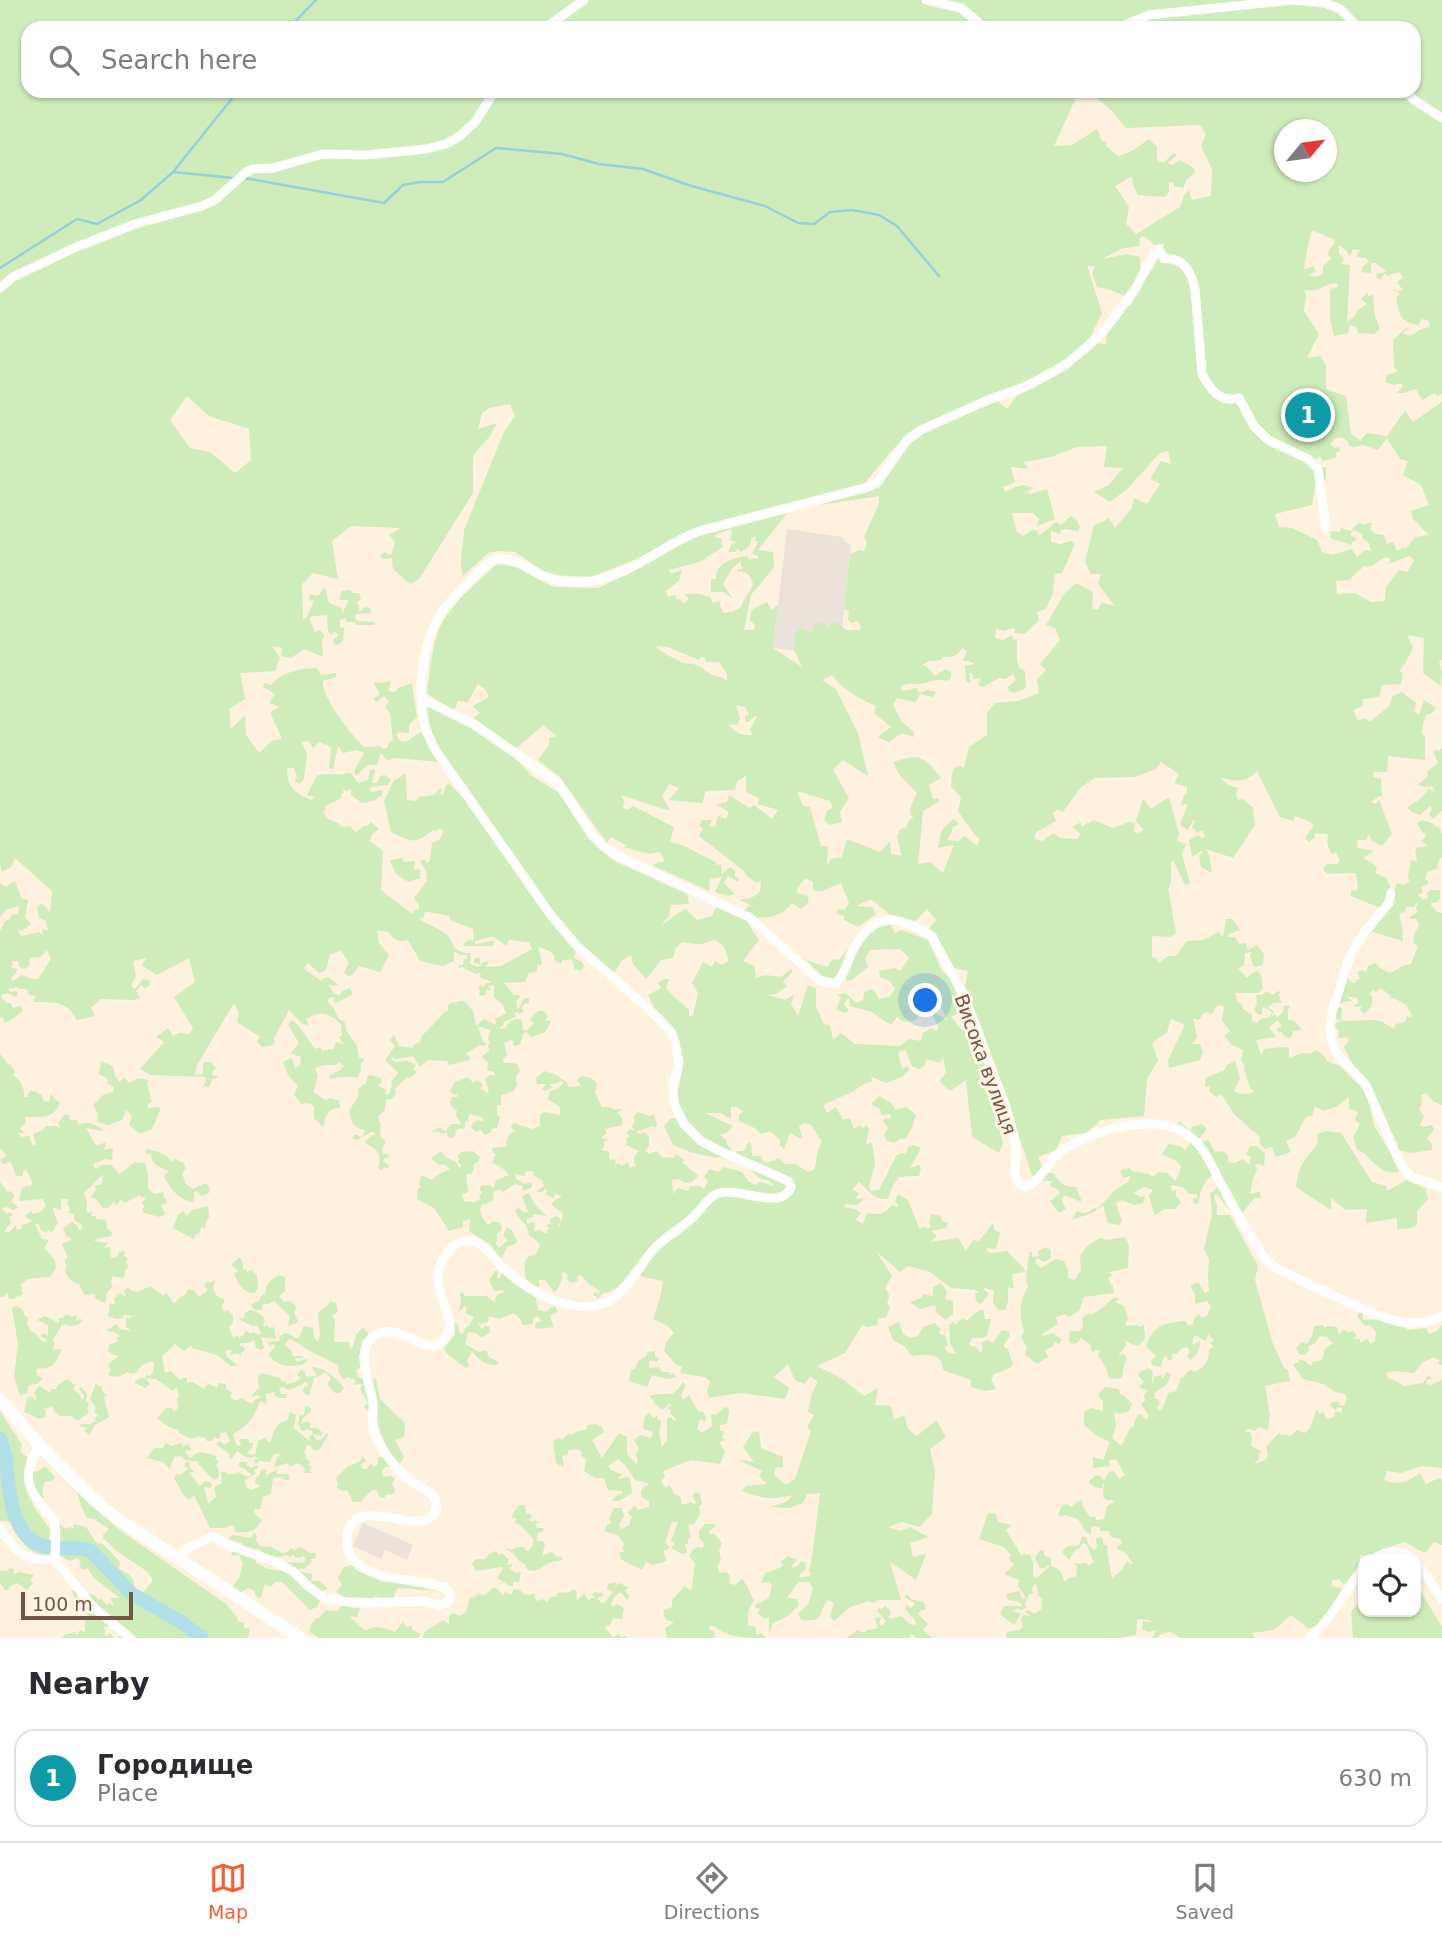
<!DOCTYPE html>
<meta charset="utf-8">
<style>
:root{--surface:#fff;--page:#f2f2f3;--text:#2b2b33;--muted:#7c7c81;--line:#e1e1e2;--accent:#f26038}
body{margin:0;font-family:"DejaVu Sans",sans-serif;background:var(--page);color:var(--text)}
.controls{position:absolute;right:21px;bottom:21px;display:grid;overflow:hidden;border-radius:14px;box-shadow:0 2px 5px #0004}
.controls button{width:63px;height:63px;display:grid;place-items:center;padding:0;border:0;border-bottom:2px solid var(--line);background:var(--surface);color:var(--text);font:35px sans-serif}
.compass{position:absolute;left:1274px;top:119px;width:63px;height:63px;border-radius:50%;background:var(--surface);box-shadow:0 2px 5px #0004;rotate:61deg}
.scale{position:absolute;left:21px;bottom:18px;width:112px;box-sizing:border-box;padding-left:7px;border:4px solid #755544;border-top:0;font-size:19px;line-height:24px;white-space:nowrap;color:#755544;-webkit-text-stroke:5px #fff5e5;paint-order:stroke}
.you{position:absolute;left:926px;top:1001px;width:24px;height:24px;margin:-18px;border:5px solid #fff;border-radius:50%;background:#1a73e8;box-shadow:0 0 0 10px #1a73e833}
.badge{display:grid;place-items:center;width:46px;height:46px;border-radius:50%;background:var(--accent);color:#fff;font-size:23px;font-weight:700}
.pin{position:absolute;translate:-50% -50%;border:4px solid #fff;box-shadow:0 2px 7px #0006}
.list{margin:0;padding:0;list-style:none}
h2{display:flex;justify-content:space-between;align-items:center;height:91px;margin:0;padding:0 28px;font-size:30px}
h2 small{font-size:23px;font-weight:400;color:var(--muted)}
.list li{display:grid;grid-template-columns:46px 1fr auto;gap:21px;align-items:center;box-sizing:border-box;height:98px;margin:0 14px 14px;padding:0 14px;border:2px solid var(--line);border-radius:21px}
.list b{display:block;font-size:26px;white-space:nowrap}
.list p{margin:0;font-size:23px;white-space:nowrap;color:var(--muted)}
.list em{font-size:23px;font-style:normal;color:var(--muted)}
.icon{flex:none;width:38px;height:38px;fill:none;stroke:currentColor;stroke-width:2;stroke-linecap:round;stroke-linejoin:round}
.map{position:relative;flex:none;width:1442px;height:1638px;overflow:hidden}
.search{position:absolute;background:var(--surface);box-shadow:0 2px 5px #0004;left:21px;right:21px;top:21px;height:77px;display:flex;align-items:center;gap:18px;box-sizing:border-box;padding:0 24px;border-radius:21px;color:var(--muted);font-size:26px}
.sheet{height:203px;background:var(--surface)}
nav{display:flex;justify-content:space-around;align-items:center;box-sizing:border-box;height:98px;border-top:2px solid var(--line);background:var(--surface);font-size:19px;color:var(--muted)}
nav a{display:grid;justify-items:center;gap:4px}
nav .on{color:var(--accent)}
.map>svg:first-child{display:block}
.industrial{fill:#ebe2da}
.green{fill:#cfecbb;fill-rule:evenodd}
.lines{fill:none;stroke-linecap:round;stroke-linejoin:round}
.stream{stroke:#96d0da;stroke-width:2.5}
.river{stroke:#b1e0e8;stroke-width:14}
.minor{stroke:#fff;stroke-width:9}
.secondary{stroke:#fff;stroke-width:12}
.labels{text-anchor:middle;stroke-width:6;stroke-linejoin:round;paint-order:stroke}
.street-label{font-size:19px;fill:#755544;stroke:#fff5e5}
</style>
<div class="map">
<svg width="1442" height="1638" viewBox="0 0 1442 1638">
<rect width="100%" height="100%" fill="#fef1dd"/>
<path class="industrial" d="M787,529L842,537L847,543L851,544L839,656L773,648Z
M363,1523L413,1545L407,1560L385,1550L381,1559L353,1546Z"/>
<path class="green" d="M0,0H1442V394L1437,396L1434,393L1422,400L1416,389L1404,393H1397L1403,386L1401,383L1394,385L1385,382L1387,375L1398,371L1394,367L1393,340L1407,327L1408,329L1402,333L1410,336L1421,329L1430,327L1428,320L1422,319L1418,325C1399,321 1400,316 1396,298L1400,293L1391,289L1398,291L1403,290L1397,282L1403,277L1399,272L1387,276L1385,273L1381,279L1377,278L1376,275L1379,273H1383L1386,271L1375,263H1371V273L1361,272L1363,266L1369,262L1366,258L1356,257L1360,250L1353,249L1350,256L1346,250L1339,245V254L1344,258L1342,264L1350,265L1347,322L1356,315L1357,310L1367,304L1361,299L1368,292V296L1373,295L1375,316L1380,329L1374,334L1358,333L1356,327L1350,325L1348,333L1334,336L1330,318V289L1338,287L1337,283C1321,284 1321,293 1304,290L1306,296L1304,311L1319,334L1307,358L1321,356L1326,366V389L1346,396L1351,434L1360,441L1367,433L1382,435L1386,437L1405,411L1413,422L1442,402V660L1439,661L1442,672L1441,686L1423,673L1424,638L1407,635L1413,648L1406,662L1399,671L1403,673L1401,684L1382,685L1379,697L1362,699L1363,706L1353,710L1358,721L1365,718L1370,722L1389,706L1393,696L1402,692L1416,703L1415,710L1411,709L1419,715L1424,700L1436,708L1432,713L1426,715L1423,723L1422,734L1425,736V760L1388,756L1387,772H1374L1373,777L1381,779L1382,797L1379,796L1371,802L1376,804L1379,800L1392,834L1382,846L1372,841L1369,834L1366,840H1357L1358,848L1374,851L1363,858L1371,862L1377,868L1375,873L1386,878L1393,893L1397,883L1403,885L1410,882L1408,877L1411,860L1417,862L1415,850L1417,848L1428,846L1421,841L1425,837L1426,834L1422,832L1417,823L1422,820L1434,824L1435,826L1439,827L1442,834V858H1440L1437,865L1438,868L1427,872L1425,879L1428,881V884L1421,887L1423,892L1418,895L1423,900L1428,898L1427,893L1431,890H1440V899L1436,903H1431V905L1437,912L1442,913V1109V1105L1433,1101L1426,1093L1421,1095L1422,1103L1419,1109L1424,1116L1420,1125L1423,1127L1432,1125L1434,1129L1427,1139L1432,1144V1150L1410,1153L1396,1149L1344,1047L1349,1040L1347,1037L1338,1038L1339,1031L1333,1024L1342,1021L1334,1018L1336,1008L1341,1007L1342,1010L1341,1018L1343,1021L1374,1020L1381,1021L1394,1029L1396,1024L1405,1022L1407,1016L1412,1018L1410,1011L1407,1008L1408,1006L1394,998L1390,999L1391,996L1381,988L1376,992L1373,990L1369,994L1372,996C1373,1004 1371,1009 1364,1014L1360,1010L1362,1006L1353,1007L1359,1002L1357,998L1346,996L1352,1001L1343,1002L1342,1005L1339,999L1346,977L1354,984L1358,979L1361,980L1357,972L1362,970L1366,972L1368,966L1376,963L1380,968L1390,973L1405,965L1411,964L1418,946L1413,943L1414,935L1419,925L1416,919H1412L1409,917L1418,912L1416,909L1418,904L1416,903L1414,907H1406L1405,912L1399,914L1402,924L1403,941L1369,931L1385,910L1351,896V890L1356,891L1358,888L1356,873L1327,874L1323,869L1327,864H1337L1340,862L1336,852L1332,854L1327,844L1328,834L1315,833L1314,838L1309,842L1305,838L1314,825L1308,821L1295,816L1293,821L1280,817L1257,771C1242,785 1238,780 1220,778L1228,785L1238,788L1236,795L1238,800L1243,799L1253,808L1255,825L1233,858L1206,849L1210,857L1212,873L1201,867L1199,856L1203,852L1201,851L1192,857L1189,840L1198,835L1202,838L1205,836L1202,830L1197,833L1192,827L1195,821L1193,820L1188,830L1180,825L1188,804L1181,805L1184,795L1187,793V787L1174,783L1179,774L1161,762L1156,769L1135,777L1094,778L1080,788L1063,812L1058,809L1053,813L1056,821L1036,832L1034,839L1043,841L1053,833L1061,838L1077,839L1081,834L1072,827L1081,822V827L1094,820L1113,828L1129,822L1135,823L1134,832L1139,833L1144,830L1136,821L1143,799L1151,809L1169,797L1179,834L1177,841L1186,844L1182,854L1190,883L1185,885L1173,860L1171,863V882L1168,889L1176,933L1170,937L1152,936V957L1156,958L1159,963L1168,956H1176L1187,941L1203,940L1219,932L1223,937L1226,919H1232L1240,930L1229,934L1227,937H1235L1239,944L1246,943L1248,950L1257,945L1264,954L1263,965L1254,967L1250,956L1252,952L1245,953L1244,965L1238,969L1247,978L1250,975L1257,971L1261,975L1263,989L1258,993H1235L1238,1003L1242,1004L1243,1009L1252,1015V1021L1257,1023L1261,1019L1270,1017L1272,1012L1264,1007L1262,1008V1014L1259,1015L1254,1010L1257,1003L1256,995H1262L1266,991L1273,995L1278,991L1280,992L1279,996L1281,998L1279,1000L1283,1002L1273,1003L1267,1008L1274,1011L1272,1015L1273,1016L1275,1014L1277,1017L1283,1012L1284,1006L1289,1005L1290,1007L1288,1010V1020L1294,1021L1302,1030L1293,1031L1292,1036L1289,1038L1285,1037L1282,1032H1278L1277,1028L1282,1027L1278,1020L1269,1027L1276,1037L1256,1040L1261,1055L1264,1049L1283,1047L1289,1048V1058L1302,1053L1310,1054L1316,1050L1323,1054L1327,1061L1340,1066L1364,1090L1371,1102L1370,1108L1374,1125L1392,1156L1399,1172C1378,1176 1373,1157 1357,1149L1353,1138L1360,1124L1355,1120L1358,1112L1349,1108V1097L1336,1107L1323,1111L1315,1106L1312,1116L1306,1117L1295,1137L1286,1141L1291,1152L1276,1157L1272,1147L1265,1149L1259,1143L1260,1137L1235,1115L1221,1094L1216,1097L1209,1091L1211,1086L1205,1087L1206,1078L1224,1070L1227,1065L1235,1061L1240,1078L1234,1091L1240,1094L1252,1093L1254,1090H1251L1244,1069L1245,1067L1240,1057H1242L1243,1050L1232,1045L1224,1036L1230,1031L1222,1021L1224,1008L1222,1005L1216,1006L1212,1014L1207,1012L1202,1014L1201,1018L1198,1020L1193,1018L1197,1037L1192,1044H1200L1203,1052L1200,1060L1169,1068L1168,1060L1185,1025L1171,1019L1167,1032L1152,1043L1158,1060L1147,1079L1144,1116L1101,1120L1086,1133L1062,1136L1056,1150L1038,1157L1042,1168L1047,1173H1053C1060,1183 1063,1187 1076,1187L1082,1202L1064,1195L1062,1201L1066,1209L1059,1213L1050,1201L1060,1193L1057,1189L1050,1186L1052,1181H1044L1032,1175L996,1067L965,986L968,971L950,967L928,930L936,920L927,909L915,922L889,914L871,899L856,906L872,907L876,914L858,927L844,920V916L836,914L838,909L845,910L849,903L841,883L822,891H813V882L806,878L798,887L797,893L807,895L809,902L801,909L792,903C778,922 758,917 738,917L746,920L759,940L743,961L754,966L756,978L765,975L781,977L791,969L793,971L783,982L787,986L776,994L768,995L785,1000L794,995L791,1004L798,1016L808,985L816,988V1007L824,1024L830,1025L833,1040L841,1033L855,1044L900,1046L909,1039L921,1041L923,1033L931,1028L937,1031L938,1026L932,1014L936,1013L947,1020L941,1006L928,1002L916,1020L904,1022L897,1017L892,1024L887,1023L872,1012L850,1006L849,998L847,999L844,1005L849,1010L846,1013L836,1010L841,997L837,995L846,993L856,1003L863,1000L864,992L872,989L876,993L879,999L889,997L895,989L890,981L880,977L879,971L895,968L900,971L909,958L900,949L870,950L865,959L868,967L852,980L846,981L844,968L833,978L822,976L806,960L827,967L833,959L839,960C853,943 867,927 890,924L895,933L901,930L928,940L942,971L953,981L965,1002L960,1012L951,1017L961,1029L971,1026L987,1069L1003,1144L999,1153L972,1137L966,1080L950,1091L939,1081L946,1073L943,1057L940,1063L927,1059L924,1066L919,1069L912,1066L906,1051L900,1050L898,1054L902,1069L908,1066L909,1070L902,1077L886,1083L870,1076L873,1081L864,1084L852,1092L823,1105L827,1113L836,1107L843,1120L850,1118L854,1129L860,1125L863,1128L867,1125L869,1129L866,1144L872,1143L875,1164L869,1187L871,1191L879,1190L896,1156L901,1153L906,1154L908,1147L913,1145L921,1148L910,1168L919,1165L921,1168L919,1176L899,1177L892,1187L888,1199C874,1200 868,1190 859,1182L852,1190L859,1193L856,1199L864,1198L857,1205L845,1204L844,1207L855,1209L861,1213L855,1220L863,1224L867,1213C880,1215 884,1215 892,1205L897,1207L898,1204L895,1202L898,1194L908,1200L919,1228L925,1227L928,1229L931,1226L929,1224L931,1214L941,1216L942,1221L948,1223L946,1228L931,1231L937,1236L930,1242L958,1238L966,1251L973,1240L979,1241L993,1223L994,1230L1000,1233L996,1249L986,1248L988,1252L992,1253L1008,1251C1013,1260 1021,1263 1026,1272L1012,1274L1014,1289L1008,1287V1301L1005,1310H998L993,1302L994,1290L984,1288V1290L989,1294L981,1304L976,1301L975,1293H979L976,1290L951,1288L930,1272L908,1266L900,1272L876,1251L892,1276L885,1288L890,1296L887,1302L890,1308L886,1317L878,1319L877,1325L868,1327L862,1325L845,1353L817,1366L841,1378L864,1396L878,1388L875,1405L891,1406L894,1420L904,1415L908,1429L917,1436L936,1420L946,1437L930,1449L935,1471L932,1514L919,1527L903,1522L888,1527L900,1531L910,1527L928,1537L910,1543L913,1557L926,1554L916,1580L890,1562L901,1600H878L874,1603L869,1601L850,1607L834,1621L830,1616L834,1603L828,1600C816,1613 828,1622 802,1620L798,1614L809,1603L813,1588L809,1582H798L787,1598L797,1599L799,1605L788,1616L772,1624L771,1630L769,1632V1617L765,1619L757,1613L761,1609L756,1608L755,1605L769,1598L772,1585L768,1582L761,1583L765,1573L782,1567L783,1564L780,1562L788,1556L797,1560L791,1566L793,1568L799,1565L800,1562H805L806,1569L799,1575L800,1578L811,1575L809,1570L812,1558L820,1493L807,1494L803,1503L789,1508L770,1507L786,1502L793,1495C772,1500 762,1499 742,1491L746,1486L767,1484L759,1476L762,1471L738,1460L754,1462L743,1447L753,1432L759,1431L761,1448L783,1457V1468L776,1467L774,1475L786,1485L795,1479L811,1431L807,1427L814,1415L808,1412L812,1393L818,1382L810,1376L805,1384L795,1380L788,1364L774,1377L789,1388L785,1399L741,1393L707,1398L709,1397L707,1392L710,1381L704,1377L680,1373L682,1367L676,1364L664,1351L666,1342L674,1333L668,1326L653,1319L660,1298L663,1281L643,1277L633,1268C626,1278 617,1292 603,1293L598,1299L593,1294L596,1292L598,1295L600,1291L590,1285L581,1275L577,1276L578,1281L571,1283L567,1279L568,1275L563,1271L561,1275L563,1277L557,1290L554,1292L545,1280H538L540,1284L538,1288L526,1279C525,1271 522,1262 529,1256L535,1255L540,1246L537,1241L529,1235L526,1225L518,1217L515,1210L519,1208L523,1212H528L522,1196L529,1193C532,1203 540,1210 547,1216L533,1214V1217L527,1219V1224L533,1222L535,1225L534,1231L539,1230L547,1234V1230L552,1228H548L547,1225L551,1223L550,1219L557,1216L561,1220L558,1226L559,1227L563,1216L562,1212L551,1205L555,1200L562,1197L555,1193L553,1198L546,1194L547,1190L545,1188L544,1191L537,1193V1191L544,1186L542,1180L534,1176L533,1171L525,1172V1176L515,1174L516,1179L525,1184L529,1182L531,1185V1183L533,1182L531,1188L522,1191L523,1186L515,1184L503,1192L499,1189L493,1192L494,1198L492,1201C489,1203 486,1203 483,1204C476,1210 484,1220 488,1225L493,1221L500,1223L502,1230L497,1234V1241L495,1243L499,1248L508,1240L503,1236L507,1227L510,1230L511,1229L517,1241L515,1244L508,1246L501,1258L489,1244L469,1231L470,1219L463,1221V1227L449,1231L434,1208L417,1199L418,1188H421L419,1184L421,1175L432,1180L439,1174L450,1169L444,1164L440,1165L431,1159L441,1151L447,1158L456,1162L460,1169L461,1165L458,1162L459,1158L457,1156L461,1152L473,1151L480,1157L478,1162L473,1165L474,1169L471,1174H466L468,1192L461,1195L465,1202L469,1201L473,1203L481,1199L479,1196L482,1193L479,1188L483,1185H490L492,1188L494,1187L496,1180L509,1175L505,1170L492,1162L496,1154L493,1153L492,1148L507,1146L506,1142L510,1133L516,1132L510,1127L514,1123L532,1129L540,1126V1115L544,1112L560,1115V1107L548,1099L550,1091L559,1088L564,1082L561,1081L554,1084L553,1083L549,1085L553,1087L545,1091L542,1089L546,1084H537L536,1078L544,1071L554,1074L567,1082L568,1087L581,1086L577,1080L582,1076L591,1078L597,1083L595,1093L602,1107H609L615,1110L620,1109L622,1110L617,1112L622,1118V1125L605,1129L607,1133L601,1138L610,1140L604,1141V1147L601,1149L604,1151H609V1156L610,1160L616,1159L615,1165L619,1163L622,1166L628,1162L630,1169L633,1166L636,1167C633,1160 633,1157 639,1151L626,1145L627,1138L630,1136L626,1133L630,1129L635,1131L632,1127L635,1120L633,1117L638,1112L649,1116L654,1115L657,1125L655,1128L653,1126L636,1132L640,1134L646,1133L649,1137V1146L645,1151L649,1154L657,1151L662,1157L674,1158L676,1154L684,1160L682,1163C688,1165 690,1171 696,1173L698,1176L691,1182L685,1183L679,1179L672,1180L673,1194L678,1188L688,1191L690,1186H700L704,1189L708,1181L704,1177L710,1169L718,1172L724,1167L742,1172L748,1181L755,1185L759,1182L774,1186L770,1181L759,1178L736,1154L737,1151H743L746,1148L747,1144L750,1142C753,1147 750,1151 753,1156H761L764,1162L767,1163L779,1158L785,1164H795L808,1172L814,1170C818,1160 815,1151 822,1142L811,1125L805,1123L799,1126L802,1137L801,1139L790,1133L784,1149L780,1145V1140L770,1131L761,1134L755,1128L739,1121V1115L743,1112L737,1107H731V1119L721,1113H705L733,1126L728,1132L720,1135L726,1140L727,1145L731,1148V1152L718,1158L693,1153L673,1145L664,1126L670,1119L683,1117L677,1097L682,1070V1054L678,1039L670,1024L655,1009L648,995L661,988L658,983L664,979H669L666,989L689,1010V1016H693L698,993L692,983L703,962L712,967L715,961L722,965L729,961L724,946L714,939C705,946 693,944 682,942L676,948L673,958L661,960L646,979L633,964L631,955L622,960L612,976L565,939L576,952L573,957L582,962L584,966L581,971L574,969L573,961L570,959L564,961L562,959V963H558L554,959L555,957C551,950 546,949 538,947L542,963L539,966L537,964V971L529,973L525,982L504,983L514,995H519L520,997L516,1001L517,1009L519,1008L524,998H529V1003L523,1004L522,1008L524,1011L519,1014L517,1012L515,1013L516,1017L504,1022L503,1026L500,1027V1029L506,1028C509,1021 514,1017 522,1020L523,1030L526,1031L534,1023L530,1020L535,1013L541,1010L545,1012L548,1016L545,1021L549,1020L551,1022L545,1032L531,1037L527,1032L523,1033L521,1043L517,1046L513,1045L514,1041L510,1040L504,1043L507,1055L503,1059L504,1063H514L518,1065L520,1072L516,1076L517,1085L513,1092H509L507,1094L501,1095V1105H497V1115L500,1117L497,1128L491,1129V1132L485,1135L481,1130L476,1132L471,1127L473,1124L472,1123L478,1120L482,1122L484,1120L482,1117L470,1114L468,1118L469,1121L465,1122V1128L462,1129L460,1128L455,1131L456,1134L453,1138L448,1137L447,1132L441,1134L438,1131L432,1132L440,1127L442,1130L446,1131L451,1124H461L456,1115L457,1110L453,1108L450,1103L452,1097H458L457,1094L454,1095L450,1091L455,1082L468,1077L473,1083L478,1080L483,1085L480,1089L484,1090L486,1094L489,1091L485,1079L489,1075H495L494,1072L487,1070L488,1062L481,1057L489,1051L488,1045L490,1044L488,1038L491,1030L482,1027H478L483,1041L487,1045L484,1046L480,1045L465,1054L470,1057V1060L449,1065L447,1061L428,1060L420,1067L413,1056L397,1059L392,1057L391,1059L396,1063V1062L408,1061L416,1065L413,1069L417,1072L410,1078L407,1077L395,1089L396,1093L392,1099H386L385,1110L378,1117L381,1124L380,1136L386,1142L382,1149L383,1154H388L389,1157L385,1158L383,1161L389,1166L388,1169L384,1167L382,1170L378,1168C382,1156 378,1148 366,1144L365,1141L373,1135L375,1136V1132H371L357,1140L352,1138L356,1134L360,1137L363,1136L365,1130C353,1128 352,1123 349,1111L359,1095L358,1089L367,1082V1077L370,1075L381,1078V1083L377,1085L386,1090L385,1093L387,1095L389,1094L392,1086L391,1082L398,1073L385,1060L395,1046L390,1040L394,1035L399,1046L412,1048L415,1044L420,1042L422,1035C428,1032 439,1017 446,1011H448V1005L453,1002L455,1003L459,1001H464L473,1011L476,1026L484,1019L496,1025L495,1019L507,1013L505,1011L503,1005L494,997V985L488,986L491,990H486V995L479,996L480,990L478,987L483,984L481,987L482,988L486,983H490V981L479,977L481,975L480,973L476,974L462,967L458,968L460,965H463L464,959L468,958L467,955H462L454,952V961L443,966L420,961L408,940L400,941L393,938L389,932L377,930L379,943L389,955L380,972L359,966L350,977L344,973L349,962L341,951L330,954L326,970L319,973L308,963L304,969L323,982L322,979L328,977L338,985L334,986L328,984L334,994L340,995L342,991L350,988L353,994L336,1003L333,1000L336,997L329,998L328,1002L334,1009L339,1019L345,1022L346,1030L357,1046L359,1058L364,1059V1062H361V1070L357,1078C347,1075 339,1079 329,1078L330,1075L339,1071L344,1066L339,1062L336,1065H324L315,1068L318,1076L313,1092L325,1100L331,1098L339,1101L340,1108C327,1109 326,1115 323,1127L314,1118V1106L308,1103L301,1104L294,1095L298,1086L288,1075L283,1062L292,1058L295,1068L300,1065L301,1057L291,1053L299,1043L288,1025L292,1020L298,1025L315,1049L321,1047L322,1051L330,1049L333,1050L336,1042L343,1044L346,1048L339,1037L342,1035L341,1024C329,1013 320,1010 306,1019L309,1026L301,1023L289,1010L274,1038L275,1042L273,1045L262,1047L257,1041L260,1037L237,1022L239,1013L234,1003L197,1065L195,1075L203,1074V1065L205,1062H211L216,1069L213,1071L212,1075L218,1076L216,1079H212L209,1087L203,1086L206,1081L205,1077L151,1075L140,1069L164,1042L156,1037L168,1028L173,1036L180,1033L190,1034L193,1028L174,997L195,982L189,958L157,975L141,965L147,958L133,961L136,976L131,986L135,989L143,979L150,981L149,986L145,988L141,985L136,991L140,998L133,1000L101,999L91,1008L95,1016L77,1020C66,1000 53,1002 33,1002L36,996L29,995L27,989H20L18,987L8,989L10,992L17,991L18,994L16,997L7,993L1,995L2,999L7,1003H10L13,1008L20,1006L23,1010L15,1017L5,1023L3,1017H0V931L5,921L9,920L12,915L18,914L19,906L7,909L0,917V883L6,887L15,881L22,899L28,900L25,918L31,924L22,931L17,928L21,936L39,932L43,935L42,929L48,930L46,921L39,918L37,907L42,903L50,912L52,891L15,858L11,867L2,872L0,864ZM28,28H1414V91H1089L1112,111L1126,128L1200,125L1206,134L1201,146L1212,169L1211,196L1192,200L1189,190L1184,195L1180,207L1136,234L1126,224L1129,207L1115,186L1132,176L1133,185L1138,195L1164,197L1169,192V182L1174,183V186L1183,188L1187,179L1195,173L1194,168L1180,160L1172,165L1167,163L1177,155L1174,153L1163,163L1157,160V147L1149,139L1132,151L1118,156L1106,146V141H1102L1097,129L1072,145L1054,146L1079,91H28ZM1284,130H1326V172H1284ZM1312,230L1333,239L1335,243L1329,250L1328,255L1332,258L1323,266V274L1316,277L1309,275L1316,271L1313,266L1304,270L1307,249ZM1144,236L1155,245L1165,244L1153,268L1132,297L1135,298L1130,306L1125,307L1107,333L1106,344L1097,343L1056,376L1017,396L1007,409L997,401L907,440L869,488L804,507L879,496V504L864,537L867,542L864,551L860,550L850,554L844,609L849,611L848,620L852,623L857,621L861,626L860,630H846L837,623L832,622L828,628L821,622L815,623L811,633L801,628L795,633L794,650L802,667L773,648L778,605L771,610L767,602L751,610L750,620L755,625L754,630H744L751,595L774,567L773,552L758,550L787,513L684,540L599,588L553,587L516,567L497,564C478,581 458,598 444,619C432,639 430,671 427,694L454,710L458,701L468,702L478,684L486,690L489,697L473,706L480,713L474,718L516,749L543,725L557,736L549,738V745L538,760L560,777L607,843L611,837L628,846L623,847L650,854L660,852L665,861L652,865L709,891L710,879L722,877L715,892L728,896L735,894L724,883L728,876L738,882L739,879L735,876V871L730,867L722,874L721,864L716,865V862C699,855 688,845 670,842L674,827L633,806L627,810L623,808L624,801L621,795L663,809L670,810L662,796L669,784L679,788L669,800L702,803L706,791L735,790L737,781L746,776V792L759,798L758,804L778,810L772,819L754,805L750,808L729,795L727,802L715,804L729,812L726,819L718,816L715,827L709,826L712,820H702L699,826L703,828L699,836L744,871L747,876L756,883L761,881L760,892L753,897L739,900L751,905L735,916L716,907L712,916L697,920L686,909C676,913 671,920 661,925L669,916L671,905L689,904L687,894L612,860L588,837L558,792L532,776L515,758L474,730L430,706L426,709C428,743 451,765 470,791L464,799L450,784L446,785L443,795L440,794L442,789L440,788L434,795L419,797L416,801L407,800L406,775L403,773L400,778L394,780L384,801L391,832C412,842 414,845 433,830L437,831L440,828L444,831L440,839L432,843L430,861L427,863L425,860L420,861L426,871L427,881L414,898L419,905V909L414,910L412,914L381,890L383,851L370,841L372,834L379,829L371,822L367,826H363L356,833L350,826L341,827L338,823L328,819L323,812L326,810L325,806L342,798L341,795L344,792L342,788L346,791L351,789V795L362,803L373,801L382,795L383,790L370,792L371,787L388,785L391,780L385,775L380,776L377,783H372L375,770L373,769L370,771L368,780L358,783L350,772C337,777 330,772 317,775L307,795L315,797L311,800C294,792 287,788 287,768H294L297,776L295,782L300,784L304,779L307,753L301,742L309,741L313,748L319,742L331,747L329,768L333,769L338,746L343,753L357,750L364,753L354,771L356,776L368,765H377L381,753L387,760L396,758L439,762L421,732L405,742L400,741L396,735L399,732L409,733V725L417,717L412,683L398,688L395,692L388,691L391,681L380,683L373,682L380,694L373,699L376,702L384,696L389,701L385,707L390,713L393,741L389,742L387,748L382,749L380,746L364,747C351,734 322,699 323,681L336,677V673L321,675L317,668C301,668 282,672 271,685L264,683L263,687L275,694L269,703L280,707L270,712L282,739L272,741L259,753L246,735L245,715L231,729L229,709L245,699L240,673L275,671L280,658L272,646L282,648L281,656L291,658L304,649L323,657L322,641L324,635L320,630L315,632L309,618L314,616L327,615L328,631L332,635L334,631L339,635L333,640L334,644L338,645L343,641L344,628L340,627V620L345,618L347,622H355L356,625H374L375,622L357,621L355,617L356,614L371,613L370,608L366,607L359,612V606L356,603L361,599L359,593H353L350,590L342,591L339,600H349L342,614V608L329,603L325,587L318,596L310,594L309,600L314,601L307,617L303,620L302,584L313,573L338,579L332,541L351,526L401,528L389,535L395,543L391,555L384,552L380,557L384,559L392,558L393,569L410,584L419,579L473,493V455L490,436L497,423L478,429L482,413L489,408L510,404L515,416L504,432L464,530C464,545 458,562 463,576L488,553L497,551L515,552L550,575L591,577L641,557L678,536L726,519L865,483L892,450L912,432L1063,365L1085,347L1102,313L1087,265L1095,267L1092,273L1097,287L1108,289L1125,296L1140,273V257L1128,254L1102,259L1121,249L1139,246L1140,238ZM187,396L209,416L249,429L251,460L235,473L210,452L190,448L170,420ZM1341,437L1349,442L1348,445L1353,447L1363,445L1378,450L1387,438L1400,459L1408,461L1403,475L1421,485L1429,505L1411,511L1413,519L1429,535L1415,537L1406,549L1404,547L1397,551L1393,542L1387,544L1384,535L1376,534L1370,529L1372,523H1369L1365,525L1359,523L1351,531L1341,528L1340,532L1331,531L1330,538L1351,545L1353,541H1356L1355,537L1351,536V533L1354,530L1362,534V538L1369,543L1371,551L1365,550L1357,557L1352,549L1332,555L1322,552L1317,540L1292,528L1279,527L1275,514L1312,505L1315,487L1326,480V467L1317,468L1318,463L1316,459L1320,456L1323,461L1337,457L1335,452H1339L1340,447L1335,448L1330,445L1334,439ZM1107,446L1104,467L1123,468L1109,485L1094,492L1110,502L1127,489L1160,453L1168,451L1171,464L1161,461L1150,479L1160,484L1147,504L1134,498L1132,508L1115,528L1108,517L1105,521L1094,525L1085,562L1091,574H1101L1098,584L1115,606L1101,603L1098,610L1092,608L1093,592L1076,583L1064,594L1046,625L1055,628L1060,640L1040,664L1046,670L1037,680L1039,693L1019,701L995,703L987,713V735L969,747L964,768L959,766L955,767L952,773L951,786L961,798L958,811L974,834L980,839L977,846L965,836L958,841L947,840L952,832V827L959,825L954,819C940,829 941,832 938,848L954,845L943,873L930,862L918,864L923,811L940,801L938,798L933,799L929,785L941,778C923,756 921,753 893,762L898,773L917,793C913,802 906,812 914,819H910L906,828L900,829L897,837L902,856L891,854L890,841L880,852L847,839L842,857L831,859L827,866L828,846H821L810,807L803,806L797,791L830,801L833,808L827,811L824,820L830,825L842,822L840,812L849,798L833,770L843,760L868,776L858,733L836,689L822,680L832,675C843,690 860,699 876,706L874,713L891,727L878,737L889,742L902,733L914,737V732L902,722L893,705L897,698L916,702L920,694L933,697L936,692L928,690L920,693L916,688L902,691L901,686C908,683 912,684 919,684C931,683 935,678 948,681L951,678V672L945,669L935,676L926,666L922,665L929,661L941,660L943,657C952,658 958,656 962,648L967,651L963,661H969L975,664L965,666L966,682H971L969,673L973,674V679L981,678L978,685L983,687L999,678L1005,679L1013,674L1016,680L1008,687L1009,691L1014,693L1026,688L1025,671L1019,668L1017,660V639L1013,640L1012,635L1003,640L995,638L996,628L1003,631L1014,628L1015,633L1025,634L1039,620L1037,612L1046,609L1053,593L1055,574L1062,573L1075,544L1071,541L1060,544L1051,542V531L1060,534L1061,530L1066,529L1078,531L1080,527L1076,519L1071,516L1061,525L1056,522L1040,535L1034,529L1023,536L1017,532L1012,513H1033L1039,519L1037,526L1055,519L1047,489L1031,494L1027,492L1033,488C1022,482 1016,487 1005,492L1003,487L1015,482L1011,467L1028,469L1024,462L1051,457L1077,447ZM731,529L732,532L730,540L736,542L734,545L732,543L728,552H736L737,548L741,552C748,547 752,547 751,538L756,536L755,540L758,542L752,554L759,556L757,559L753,558L750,560L747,556C733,558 716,562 716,579H711V592H723L733,599L723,584L733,567L741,561V566L744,568L737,570L738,572C746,570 751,576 753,584C750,593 743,599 741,607L732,612L723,613L720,605L721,600L713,603L710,597L699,594H685L689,599L683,604L681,600L676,599L675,595L668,597L666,591L679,581L682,570L671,574L669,570L699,562L723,547L721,543L722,538H716L715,535ZM1410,556L1414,561L1407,572L1399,570L1386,587L1385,601L1371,602L1355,593L1337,594L1336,581L1349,580L1364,566L1370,567L1385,557L1391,559L1388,564ZM656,646L668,647L699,660L701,657L705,658L706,662H719L727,674V681L721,677C710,677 706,669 696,665C692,663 689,664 685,663C679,662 659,651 656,646ZM736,705L745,707L749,714L745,716V721L748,722L755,716L757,717L750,729L752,735C740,736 736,733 729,725L738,724L740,718ZM425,911C434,914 442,913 450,917V920L473,929L474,939L472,941L470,939L463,944L464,946H492L494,944L493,941L475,944V941C493,937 491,933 506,946L509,940C516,940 521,942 529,942L532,949L501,966L485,967L488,963L487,961L480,964V958L478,957L474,959V963L483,965L477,967L469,963L471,960L470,953H464L454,948C450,930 433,928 419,919L424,917ZM47,950L51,959L38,979H32L22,975L13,981L11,978L16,973L17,969L10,967L13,964L11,961H18L20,968L25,969L29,966L30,958L40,957Z
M1442,748V811L1433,819L1429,814L1432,810L1430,806L1420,815L1412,812L1407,807L1419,800L1429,789L1435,792L1432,786L1425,787L1418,785L1428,776L1427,772L1438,763L1433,750L1439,751Z
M403,858V862L415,861L414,869L416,870L418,869L421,871L419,875L421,879H416L410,882C399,878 393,872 390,860Z
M0,1054L9,1065L10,1064L15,1072L13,1075C20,1080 25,1088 24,1097H27L30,1091L38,1092L37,1094H41L44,1102L50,1101V1094L60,1103C54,1119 40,1117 25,1117L26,1123L20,1128L24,1133H19L20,1137L29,1136L33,1146L36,1144L33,1134L43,1130L46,1126H56L60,1128L58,1123L64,1115H69L70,1120H77L78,1125C89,1121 92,1123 102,1129L103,1131L86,1128L96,1146L106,1142L104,1150L113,1148L112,1160L105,1159L93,1164L95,1169L102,1165H111L120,1174L135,1162L145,1163L148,1175V1189L154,1194L163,1192L164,1195L162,1198L165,1197L167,1203L161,1205L165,1214L160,1217L144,1213L142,1209L145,1207L142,1203L146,1197H141L139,1195L125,1203L120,1199L118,1204L115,1205L114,1201L108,1208H103L95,1198H90L96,1190L95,1186L102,1184L103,1174L84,1193L87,1203L86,1210L88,1213L92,1212L91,1216H96V1219L105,1220L107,1223V1228L112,1233L111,1236L97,1239L94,1241L108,1243L104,1248L110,1247L111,1258L117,1257L119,1252L124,1251L125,1253L123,1255L128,1259L126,1262L129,1267L125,1270V1276L122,1278L113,1276L111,1280L112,1287L106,1294L107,1297L105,1303L95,1298V1294L85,1295L79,1284C71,1282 68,1278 65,1271L67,1265L65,1264V1260L68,1257L62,1244L72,1240L66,1235L63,1228L72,1222L78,1226V1229L81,1230L82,1225L74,1220V1214L68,1213L70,1210L67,1201H69L68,1199H61V1210L52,1207L58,1223L54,1228V1231L50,1232L48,1229L47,1233L41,1230L38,1223L35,1224L42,1239L49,1240L44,1248L55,1260L56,1268L50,1277L28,1279L20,1285L23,1288L21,1290L23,1293L19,1297L16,1296L14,1299H9L7,1292L4,1297H0V1182L8,1192L11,1191L14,1195L12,1202L18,1207L14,1210L6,1207L2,1209L7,1214L10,1212L13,1215L9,1217L11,1222L4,1232H10L16,1225V1229L21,1230L22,1225L31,1222L32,1220H30L25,1216L31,1211L33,1214L41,1212L46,1206L43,1199L19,1201L22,1188L29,1185V1187L33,1183L26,1170L23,1171V1176H16L11,1162L3,1164L0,1160L7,1156L0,1148Z
M101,1061L113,1066L115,1076L119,1082L124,1077L129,1083L138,1078L148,1080L147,1084L152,1102L148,1104L147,1108L159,1107L160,1110L152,1129L140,1134L129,1125L132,1116L126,1110L122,1120L108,1125L97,1122L98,1114L93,1105L103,1095L113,1092L114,1087L107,1083L108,1079L99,1074Z
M879,1096L891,1103L896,1110L906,1107L916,1115L912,1128L905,1140L901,1138L894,1143L887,1141L884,1135L888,1128L883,1121L885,1118L891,1119L890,1114L882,1115L880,1109L871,1104Z
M1179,1121L1190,1131L1193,1126H1197L1200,1124L1205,1126L1206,1130L1198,1140L1202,1142L1208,1140L1215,1152L1223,1151L1228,1156V1162L1235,1163L1242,1159L1249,1165L1251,1157L1246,1154L1250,1146H1256L1265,1154L1264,1166L1258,1163L1255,1165L1257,1170L1253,1178L1250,1194L1260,1192L1261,1198H1254L1241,1215L1217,1173C1203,1179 1201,1190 1198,1203L1194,1204L1193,1199L1198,1198L1197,1194H1189L1183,1187L1171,1185L1172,1192L1176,1189V1196L1181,1202L1175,1209H1165L1155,1215L1149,1196L1153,1190L1144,1187L1133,1193L1141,1197L1145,1196L1143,1203L1134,1205L1122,1200L1116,1203L1122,1221L1119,1225L1108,1223L1103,1205C1095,1214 1084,1215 1072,1220L1077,1211C1084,1214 1088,1214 1094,1208L1097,1209L1112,1194V1192L1128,1182L1131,1176L1123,1178L1120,1172L1123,1169L1130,1168L1132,1171L1149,1174L1153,1177L1158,1172L1168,1173L1175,1181L1180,1172L1181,1166L1176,1161L1162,1154L1169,1144L1180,1146L1185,1150L1193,1140L1174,1126Z
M1326,1131L1341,1133L1372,1182L1386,1186L1387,1191L1406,1180L1425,1188L1428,1199L1417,1211V1225L1411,1228L1397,1229V1218L1366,1223L1367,1209L1346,1210L1331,1198V1210L1296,1187C1299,1163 1305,1160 1318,1143L1317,1134Z
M146,1149C155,1151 168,1153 171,1162L176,1158L178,1161L183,1162L186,1168L182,1174L186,1184L193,1189L206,1183L210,1189L209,1193L202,1196L197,1191L194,1192V1201L190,1202C177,1197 170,1189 164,1176L169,1171C160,1167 151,1165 151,1153L146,1154Z
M1218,1187L1229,1210L1216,1193L1214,1197L1217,1205V1215H1230L1258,1266L1255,1280L1273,1344L1284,1368L1288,1370L1290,1381L1265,1386L1270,1415L1268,1430L1258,1427L1255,1431L1250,1429H1246V1432H1250L1252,1437L1251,1446L1262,1452L1259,1453V1459L1254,1464C1264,1461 1271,1460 1266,1447L1279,1433L1282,1435L1285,1434L1290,1436L1297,1430L1305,1433L1310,1428L1317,1409L1319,1414L1323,1412L1327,1419L1334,1417L1335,1411L1342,1413V1408L1337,1407L1336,1410L1330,1406L1332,1402H1339V1405L1344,1406L1347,1399L1345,1394L1335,1392L1323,1384L1303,1379L1293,1365L1295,1363H1299L1298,1360C1305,1359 1306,1363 1311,1366L1313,1362L1322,1360L1325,1349L1333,1343L1326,1337L1320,1336L1315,1343L1308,1347L1309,1351L1305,1355H1300L1296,1348L1302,1342L1307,1344L1312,1336L1314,1326L1322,1325L1325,1328L1328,1326L1337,1327L1339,1335L1343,1330L1347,1331L1348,1333L1353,1331L1356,1334V1337L1353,1339H1360V1343L1367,1339L1371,1344L1375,1341L1376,1332L1370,1325L1365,1326L1357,1316L1360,1312L1363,1313V1320C1378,1318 1397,1319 1408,1330L1426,1328L1429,1334L1437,1331L1442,1325V1365L1437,1364L1440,1361L1434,1357L1423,1362L1414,1373L1392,1371L1385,1373L1389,1379L1394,1380L1404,1386L1423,1383L1428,1376L1432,1378L1427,1380L1426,1384L1430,1385L1442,1380V1468L1421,1466L1401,1473L1387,1471L1384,1480C1399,1486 1407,1482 1420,1473L1426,1484L1439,1478L1442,1479V1545L1434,1542L1425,1553L1404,1542L1384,1549L1368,1557L1360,1555L1359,1568L1344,1585L1339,1579L1332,1581V1586L1342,1589C1333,1603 1325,1623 1309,1629L1291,1615L1274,1630L1252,1633L1255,1638H1181L1170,1632L1159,1635L1158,1638H1152L1157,1630L1149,1632L1142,1629L1143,1621L1151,1622L1148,1620L1137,1619L1136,1635L1118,1638H1006L1007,1632L1020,1630L1023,1626L1021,1620L1023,1615L1031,1616L1025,1612L1029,1610L1034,1614L1041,1610L1042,1598L1038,1596L1037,1585L1035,1584L1031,1589L1034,1594H1029L1025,1604L1026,1608L1020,1610L1018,1608L1013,1611L1021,1614L1014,1625L1000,1614L1004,1606H1023L1019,1602L1008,1600L1006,1594L1019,1591L1023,1599L1026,1598L1018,1586L1019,1580L1004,1574L1015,1564L1010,1561L1009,1558L1011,1555L1004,1547L979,1539L988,1513L996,1514L998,1522L1012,1525L1006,1530L1021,1555L1024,1554L1030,1555L1033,1563V1576L1037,1578L1049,1567V1564L1045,1568H1040L1035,1558L1040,1550H1044V1555L1051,1559V1566C1063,1570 1060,1573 1065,1582L1069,1578L1076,1577L1077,1566L1074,1564L1086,1563L1089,1566L1091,1563H1094L1087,1545L1083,1543L1080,1548L1075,1550L1069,1560L1062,1552L1068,1546H1079L1082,1536L1087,1538L1088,1544L1094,1550L1097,1547L1096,1539L1100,1537L1103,1540V1544L1108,1546L1107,1550L1112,1578L1122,1570L1127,1561L1130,1564H1133L1126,1553L1116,1548L1122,1543L1121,1539L1111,1537L1109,1531H1100V1528L1095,1526L1091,1527V1534L1086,1532L1078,1519L1066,1515L1059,1516V1511L1062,1505L1067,1504L1071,1507L1077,1502L1082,1500L1083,1507L1090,1517H1095L1096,1520L1104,1519L1107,1506L1114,1502L1112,1500H1107L1103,1497L1104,1484H1102L1103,1488C1097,1488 1091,1487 1089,1481L1096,1475L1101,1476L1104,1481C1106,1476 1108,1471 1114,1471L1119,1479L1125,1475L1116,1459L1109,1460L1110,1466L1093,1468V1457L1103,1460L1110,1442L1096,1435L1084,1425V1412L1091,1408L1103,1411V1401L1098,1395L1105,1387L1119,1389L1120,1394L1125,1396L1132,1404L1129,1411L1120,1414L1114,1412L1116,1426L1112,1438L1119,1444L1122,1445L1130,1428L1135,1426L1134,1424L1138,1414L1142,1415L1146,1420L1149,1416L1141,1404L1146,1400L1143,1396L1148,1391L1139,1387L1144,1382L1138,1375L1141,1371L1149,1368L1153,1372L1151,1387L1154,1377L1161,1375L1162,1379L1167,1372L1171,1375L1167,1384L1154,1393L1155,1399H1158L1160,1403L1157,1408L1160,1411L1164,1406L1168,1393L1176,1391L1181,1378L1185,1376L1187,1372L1192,1370L1194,1372C1205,1368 1209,1361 1209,1349L1214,1347L1210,1343L1214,1340L1208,1334L1206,1341L1194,1335L1192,1345L1200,1341C1200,1350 1197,1355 1190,1360L1187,1356L1190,1352L1187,1347L1181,1349L1177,1354H1172V1360H1168L1166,1355L1163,1359L1161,1367L1152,1365L1151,1360L1156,1356L1146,1346C1154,1324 1165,1323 1185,1321L1189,1326L1193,1324L1194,1318L1199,1314L1201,1318L1207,1316L1211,1306L1207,1301L1195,1304V1294L1190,1286L1198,1282L1205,1293L1209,1291L1208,1278L1209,1259L1204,1249L1212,1214L1210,1193Z
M208,1206L209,1217L205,1224L206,1228L201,1227L200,1233L196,1234L194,1239L173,1228L178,1215L183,1211L187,1216L192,1210Z
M1125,1237L1129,1245L1128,1268L1109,1272L1113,1276L1108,1278L1111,1285H1113L1114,1293L1084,1297L1079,1311L1069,1317L1065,1314L1056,1317L1058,1324L1042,1334L1044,1336L1053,1333L1062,1340L1059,1344L1055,1342L1052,1347L1045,1350L1048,1357L1037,1364L1025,1354L1027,1348L1021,1337L1024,1331C1019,1315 1019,1302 1028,1287L1026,1280L1029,1253L1032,1252V1257L1039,1256L1038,1251L1046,1247L1051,1251V1258L1044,1262L1037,1258L1035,1262L1041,1268L1056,1259L1064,1261L1068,1271V1278L1075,1280L1081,1270L1080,1256L1086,1247L1100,1238L1107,1240Z
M240,1257L243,1263V1270L246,1269L247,1272L251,1270L257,1275L258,1288L255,1293C244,1294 237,1283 234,1273L239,1272L231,1265Z
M503,1270L536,1297L538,1310L547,1312L551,1307L555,1306L558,1312L550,1316L554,1327L538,1329L535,1327L536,1323L541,1321L538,1316L533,1319V1324L523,1325L521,1320L514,1313L499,1319L489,1316L488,1322L478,1324L482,1329L485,1326H489L490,1332L481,1338L476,1333L468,1332L465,1344L479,1352L486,1350L489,1357L499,1362L497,1365C485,1365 479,1360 472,1351L467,1361L469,1365L466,1368L447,1354L444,1349L455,1335L453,1321L458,1325L460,1334L464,1332L465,1328L469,1326L474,1317L465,1313L467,1309L465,1306L458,1312L461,1303L460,1294L463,1292L465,1296H487L495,1303L496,1296L505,1292L502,1290L494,1291L489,1280L495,1271H498L497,1278H500Z
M279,1275L285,1277V1291L279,1296L284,1302L291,1301V1303L295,1304L296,1309L294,1312L298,1322L288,1326L290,1316L274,1301L268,1304H263L262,1310H255L251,1305L260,1300L261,1296L265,1294C266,1284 271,1279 279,1275Z
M215,1280L213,1289L217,1296L225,1300L222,1306L224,1312L228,1310L233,1316V1322L229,1327L233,1338L238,1335L239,1338L241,1336H243L245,1332L247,1331L250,1334L253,1332L259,1335L261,1333L258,1326H252L239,1319L245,1317L244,1313L250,1310L259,1313L265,1319L263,1324L264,1327L267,1325L269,1328L274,1327L276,1339L261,1337L264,1348L261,1350L256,1348L254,1340L248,1343H241L239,1346L244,1347L245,1350L241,1353L242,1356L238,1353L229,1355L232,1351L230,1349L225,1352L227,1357L236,1364V1366H231L217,1355L192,1348L191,1345L184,1351L175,1344L162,1356L165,1373L171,1371L180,1380L182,1378H187V1383L193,1382L204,1389L205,1386L209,1384L217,1388L219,1383L226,1384V1389L232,1393L230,1397L235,1401L241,1398L252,1404L253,1401L261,1397L257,1395L252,1397V1395L259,1388L258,1376L262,1373L280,1378L282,1382L284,1381L287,1384L295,1382L301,1378L297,1375L301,1370L305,1372V1375L308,1377L317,1375L311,1367C324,1367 337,1378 344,1388L340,1393H335L327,1385L331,1378L325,1372L323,1374L314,1378L309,1396L303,1392L304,1387L309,1385L305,1381L303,1384L288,1390L283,1387L279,1388L281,1394H287L286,1398H279L275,1396V1392L265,1394L267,1401L266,1404L260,1401C256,1415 246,1428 233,1434L236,1445L240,1446L241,1444L239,1441L241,1439H249V1443H253L252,1448L247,1453L250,1455L255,1454V1455L252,1458L246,1457L237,1451L232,1459L228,1458L230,1455L216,1444L220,1441L224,1445L230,1441L226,1432L220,1433V1438L218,1439L214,1437L212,1441H207L205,1438L198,1436L191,1439L179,1433L178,1429C170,1429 163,1423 157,1418L166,1408H172L174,1412L178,1408L177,1399L179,1396L177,1387L173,1391L156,1379L147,1378V1381L150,1384L145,1388L135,1383V1381L142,1377L145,1380L147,1374L150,1376L153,1372L154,1363L151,1361L142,1365L136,1373L132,1374L127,1372C121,1377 116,1378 108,1375L111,1370L108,1365L118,1356L111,1354L108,1351L109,1345L119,1341L116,1338L120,1336L114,1332L106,1331L116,1324L120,1329L132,1331L126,1327V1318H131L132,1315H123V1318L117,1319L108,1316L110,1308L109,1306L110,1303L113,1305L115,1303L114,1297H117L116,1294L120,1293L126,1297L124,1291L129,1287L130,1290L138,1292L150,1286L164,1296L166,1292L174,1304L180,1297L185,1295L188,1289L194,1290L199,1297L208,1290L204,1286L208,1281L210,1283Z
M941,1283L947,1292L945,1299L953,1301V1314L946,1320L937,1313L935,1305L920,1309L910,1302L921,1298L923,1294L933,1296V1287Z
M1115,1297L1119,1299L1115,1302L1124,1306L1128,1319L1125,1324L1127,1326L1138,1325L1139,1327L1144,1325L1145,1338L1139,1346L1133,1345L1125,1340L1126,1345L1118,1356L1124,1354L1127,1359L1124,1364L1122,1378L1109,1379L1107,1370L1098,1355L1100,1350H1094L1093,1354L1090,1344L1081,1338L1077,1343L1071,1344L1069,1340L1070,1331H1079L1083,1327L1082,1318L1089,1313L1090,1315L1098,1311Z
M330,1301L336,1303L338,1312L332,1315L335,1320L334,1342H349L350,1349L353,1347L356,1335L363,1327L369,1334L361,1342L363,1351L359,1355L361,1367L356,1370L358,1377L363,1379L371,1408L368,1411L364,1407L368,1403L360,1389L363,1384L354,1385L353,1384L356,1382L353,1379L347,1377L344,1380L339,1373L338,1365L308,1350L291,1339L288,1340L285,1345L291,1350L293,1356H303V1358H295L297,1362L307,1359L308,1360L304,1364C290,1368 279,1367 268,1355L275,1347L274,1344L269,1346L268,1342L279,1341L280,1336L285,1333L290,1334L296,1339L300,1336L304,1326L313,1328L314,1337L318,1342L320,1335L318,1312L328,1306Z
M17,1306L23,1310L24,1315L28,1318L27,1324L30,1329V1331L34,1332L42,1341L46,1342L47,1340L40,1336L45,1333L48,1336V1325L37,1320L45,1316L59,1323V1318H63L66,1314L71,1317L77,1315L76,1321L80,1319L83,1320L78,1325L68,1326L67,1324L62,1325L52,1341L55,1342L53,1350L61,1349C58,1360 52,1371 39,1368L36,1370L37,1376L42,1377L43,1379L37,1384L29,1385L27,1393L20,1396L14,1377L18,1344L12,1308Z
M983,1309L985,1319H991L987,1335L983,1338H972L969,1344L971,1346L976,1347L982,1354V1343L987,1340L993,1343L1002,1330L1008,1331L1010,1336L1004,1344V1347L1008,1349L1013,1365L1008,1369L994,1374L991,1379L996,1389L985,1391L971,1387V1380L943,1370C943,1352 925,1354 912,1356L904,1346L893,1340L888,1327L899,1322L903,1334L911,1338L918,1336L923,1327L935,1323L941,1329L939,1332L941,1335H945L948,1345L944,1348L949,1353L956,1354L950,1343L949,1325L953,1322L957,1325V1322L963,1318L967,1321L974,1314Z
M655,1351V1356L659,1359L657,1362L652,1360L649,1362V1368L659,1367L662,1372H669L670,1375L674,1373L676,1377L667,1379L652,1375L647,1387L629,1381L631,1370L635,1369L638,1361L646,1356L648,1352Z
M67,1379L75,1385L73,1389L80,1395L81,1400L84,1398V1395L79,1389L81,1387L87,1394L86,1400L89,1404L87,1409L89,1412L79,1420H76L71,1416H60L54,1411L52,1406L46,1409L42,1407L46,1411L45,1417L40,1419L24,1412L27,1398L32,1396L34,1400L37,1399L34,1393L39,1386L51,1393V1389H56L58,1385Z
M371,1379H376L380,1399L405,1423L404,1437L395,1440L404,1457L398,1466C391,1454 384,1443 380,1430C376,1414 376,1396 371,1379Z
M684,1382L685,1387L681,1395L683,1400L689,1395L698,1411L703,1412L706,1417L705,1422L700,1419L697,1429L702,1433L712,1426L711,1414L716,1415L725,1407L728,1408L729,1412L727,1424L720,1425V1431L724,1430L722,1438L725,1440L719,1442L725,1452L720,1464L691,1460L663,1471L665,1476L661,1482L665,1487L670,1486L674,1494L680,1496L682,1505L691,1502L695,1505L696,1502L692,1495L696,1492L700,1494L702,1504L699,1506L700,1514L694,1524L688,1525L691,1537L687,1540L689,1543L684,1545L687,1548V1553L682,1554L671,1548L675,1543L671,1541L678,1522H672L665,1542L670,1548L663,1551L667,1561L653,1565L646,1562L642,1570L622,1560L619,1553L625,1551L622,1549L624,1544C617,1531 615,1536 604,1531L607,1525L611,1523L609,1518L614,1508H622L624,1516L619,1525L621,1529L629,1525L632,1517L627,1512L635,1506L638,1510L649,1507V1501L641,1497V1491L645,1486H649L648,1483L635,1480L626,1466L618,1459L608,1466L611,1470L623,1475L618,1477L619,1479L626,1477L630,1479L632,1493L619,1501H612L617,1495L623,1493L622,1491L608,1490L604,1478H595L584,1471L586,1460L581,1456L582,1453L579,1449L569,1450L567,1455L562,1456L564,1466L562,1467L556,1463L553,1442L555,1439L560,1438L562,1440L569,1433L571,1435L576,1432L587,1429V1425L595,1424L602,1427L604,1432L592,1440L602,1458L619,1433L627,1437V1454L636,1464L638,1462L636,1454L639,1448L634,1440L640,1435L651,1438L653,1432L643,1429L645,1416L649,1413L653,1418L657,1416L658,1421L661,1420L659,1434L662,1447L667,1440V1419L671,1417L674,1421L676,1419L670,1413L671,1410L667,1408L673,1404H669L662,1410L655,1404L650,1396C665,1390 673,1401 682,1383Z
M96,1383L98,1386H101L104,1394L108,1395L104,1397L109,1417L94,1426L90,1435L84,1431L88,1428L80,1426L81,1424H90L96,1421L95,1418L98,1415L94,1412L96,1408L90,1399Z
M305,1406L311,1408V1412L303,1418L301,1424L307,1421L311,1424L310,1428H317L323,1433L321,1436L313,1434L317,1441L322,1439L327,1433L328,1435L320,1449L314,1451L310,1445H307L304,1452L306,1454L305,1458L310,1462L309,1465L312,1467L310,1470L311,1473H304L305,1469L298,1463L289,1467L288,1463L274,1467L277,1458L280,1456L278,1453L273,1455L270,1462L259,1461L257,1464L254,1462V1459H258V1457L256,1458L255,1456L258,1441L266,1437L268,1442L271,1441C273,1432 277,1421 287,1421L290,1412L296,1415L294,1428L311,1442L309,1437L313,1434L312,1431L306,1429L305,1431L301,1430L300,1426L297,1424L299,1421V1416L304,1414Z
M0,1411L22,1445L20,1451L27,1457L25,1471C34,1473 39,1472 45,1466L55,1477L51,1482L46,1481C41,1487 42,1491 44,1498L32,1497L33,1506L50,1529L48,1555C28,1556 19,1538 11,1522L0,1521Z
M166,1443L172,1446L182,1443V1447L188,1444L192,1450H186L185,1453L189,1456V1459L197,1453L202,1452L205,1454L207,1453L216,1456L217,1458L214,1461L218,1460L219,1462L216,1465L219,1471L218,1478L214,1480L198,1464L199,1462L186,1460L180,1456L174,1457L170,1469L163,1462L147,1458L154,1448H163Z
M362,1456L366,1461L360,1465L363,1469H367L369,1465L372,1464L374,1467L378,1464V1457H383L391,1467H385L382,1471L383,1477L391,1476L395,1478L392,1484L395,1488L394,1493L390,1495L387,1494L384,1498L379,1497L377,1491L373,1489L360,1502H353L347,1490L342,1491L336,1487L338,1484L336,1478L347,1467L361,1461Z
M186,1462H189L191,1469L195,1471L189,1473L200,1486L205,1481L210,1482L212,1485L210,1488L204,1487L208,1504L216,1497L214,1487L222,1483L221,1472H225L228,1474H235L238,1472L247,1477L252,1475L245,1469L238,1466L240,1462H248L246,1465L251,1468L258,1465V1468L254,1470L255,1474L245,1480L246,1487L251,1490L261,1486L255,1483L256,1477L259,1476L261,1470L266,1469V1479L268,1474L277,1470V1474H288L290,1478L287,1481L281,1477L273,1478L271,1494L263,1497L260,1509H254L255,1514L262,1520C255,1532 249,1533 236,1532L233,1525L225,1528H210L194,1495L189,1500L183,1494L174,1478L177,1474L181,1475L188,1468L184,1466Z
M77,1491L117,1528L226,1604L237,1617L238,1621L244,1623V1628L250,1629L248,1638H137L132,1636L128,1630L120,1628L86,1597L88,1594L94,1595L99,1600L102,1598V1600L107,1605L110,1603L112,1605L114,1604L110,1598H120L94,1578L87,1568L83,1570L79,1567L81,1563L78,1558L70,1561L59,1555V1524L66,1529L70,1527L74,1529L73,1524L86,1527L96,1542L103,1544L120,1562L119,1569L129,1574L134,1581L133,1591L140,1596L153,1581L148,1572L118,1552L103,1538V1535L109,1529L94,1519L87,1518L81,1506Z
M518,1505H525L526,1514H530L532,1518L529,1519L532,1522L536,1520L540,1522L535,1524L537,1528H543L544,1530L537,1534V1541H542L545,1544L542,1556L552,1552L557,1557L561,1556L563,1560C560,1561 556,1561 552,1562C542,1564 538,1575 527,1569L525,1564L519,1561L514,1554L504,1548L513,1550L517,1547H524L527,1552C535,1544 536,1541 528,1533C523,1528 522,1525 515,1523L516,1518H511Z
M705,1524H715L716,1526L710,1530L709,1534H714L722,1543L719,1551L721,1560L717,1566L720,1573L726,1572L730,1575L729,1583L735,1585L742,1579C748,1585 749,1592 754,1600L748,1611V1626H753L756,1628V1635L761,1633L766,1638C745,1638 728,1638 714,1626H709V1629L714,1632L715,1638H667L665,1628L674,1622L667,1620L663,1614L664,1610L672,1607V1600L685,1586L690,1590L692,1588L695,1563L689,1556L692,1551L697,1547L703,1548L704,1543L699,1538V1531Z
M254,1533L257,1536L256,1540L260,1546L271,1547L282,1553L287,1552L291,1548L294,1550L301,1547L310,1553H316L315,1558L311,1559L312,1562L304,1569H299L301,1572L312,1574L311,1581H319L328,1589L320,1592V1601L317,1607L310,1610L282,1582H275L271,1587L265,1584L261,1597L259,1598L255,1594V1591L248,1588L240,1593L232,1587L239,1578L243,1564L239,1555L231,1556L233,1549L242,1552L247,1557L251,1556L255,1558L256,1563L268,1569L282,1571L284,1564L286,1562L302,1563L306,1560L304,1556L300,1558L294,1557V1554L290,1557L286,1555C273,1560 268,1555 258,1549L252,1551L245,1547L242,1543L227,1539L232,1535L251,1538Z
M496,1551L499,1555L502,1553L509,1560L507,1565L512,1564V1566L509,1568L516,1573L521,1572L519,1582H513V1586H510L497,1578L503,1569L502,1567L476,1571L472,1564L476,1559H485L489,1554Z
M353,1565L382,1582H398L437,1591L398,1588L395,1593L394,1597L386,1599L374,1596V1601L362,1600L361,1597L346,1598L336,1592L342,1585L338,1578L344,1567Z
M10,1568L14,1569V1574L20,1572L34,1575L30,1580L33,1583L27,1590L17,1583L9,1587L8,1590H5L0,1583V1571L5,1570L6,1571Z
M615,1582L617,1585L619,1583L624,1585L625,1587L627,1586L628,1588L625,1590L629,1597L627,1600L621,1592L615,1596L611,1604L613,1607L617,1604L624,1608L622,1619L613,1618L610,1625L604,1627L613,1637L618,1634L621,1637L626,1636V1638H422L425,1632L443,1620L449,1624V1616L453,1613L460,1616C470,1611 467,1605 470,1598L475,1597L477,1594L485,1595L493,1588H497L503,1596L505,1592L512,1595L513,1590C519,1588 521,1591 525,1595L536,1594L534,1596L537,1601L544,1599L547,1602L551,1597L557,1596V1593L570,1592L574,1589L577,1592L576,1597L578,1600L584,1593L588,1600L595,1597L592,1595L594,1592L603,1593V1596L597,1598L601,1603H604L613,1592L607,1589L608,1584Z
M75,1589L83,1602V1606L96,1614H100L102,1620L106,1618L122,1631L124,1638H117L120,1636L111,1626L103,1627L106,1632L104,1634L106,1636L110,1633L114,1638H61L67,1634L75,1632L77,1635L80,1630L85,1633V1616H88L82,1610L78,1609L72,1591Z
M1416,1590L1421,1592L1442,1627V1638H1353L1351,1612L1363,1597V1612H1416Z
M907,1594L911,1599L923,1602L925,1605V1610H921L918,1614L928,1624L923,1630L933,1638H917L911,1634L909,1638H847L857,1630L864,1633L867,1630L878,1628L875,1619L878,1617L881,1618L879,1624L882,1626L886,1621L877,1611L879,1608L882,1609L885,1606L890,1610L891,1614L888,1617L890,1619L901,1616L910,1624L916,1625V1622C913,1616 908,1614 905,1608L908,1605L910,1608L913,1607L915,1603L904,1597Z
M342,1603L360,1608L357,1617L351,1616V1618L365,1631C376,1624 384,1628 395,1632L403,1622L406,1627L412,1626V1630L420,1634L419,1638H319L310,1632L311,1625L316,1618H319L326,1610L338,1611Z"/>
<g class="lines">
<path class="stream" d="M289,28L316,0
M173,172L234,178
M244,178L384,203L403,185L420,182H443L496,148L562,154L599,164L643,169L688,185L765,206L798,223L814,224L830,212L852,210L879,215L897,226L939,276
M0,268L77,219L97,224L141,200L173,172L238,91"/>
<path class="river" d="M0,1439C2,1446 5,1453 6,1460C9,1489 10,1540 47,1547C62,1550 76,1546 91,1551L132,1594L181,1622L202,1638"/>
<path class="minor" d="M926,0L961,8L985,28
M545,28L584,0
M1117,28L1149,15L1293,0L1325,3L1340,9L1359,28
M1405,91L1414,100L1442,118
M0,288L13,277L74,248L135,224L202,206L215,200L246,172L253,169L273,168L323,154L366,155L426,149L446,144L460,136L475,122L495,91
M422,699L475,725L558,783L592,835L604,847L618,856L749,917L818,979L825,982L836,984C845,974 847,962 853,950C873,911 898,915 932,936C943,958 956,979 966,1002C976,1022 982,1045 990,1066C996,1081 1003,1096 1007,1111C1011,1126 1017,1142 1016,1157C1016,1166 1012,1175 1019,1183C1032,1197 1048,1162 1056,1155C1058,1153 1062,1151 1065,1149C1095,1129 1158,1111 1189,1136C1205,1147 1212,1167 1221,1184C1236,1210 1249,1237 1267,1261C1274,1270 1380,1318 1396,1321C1413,1325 1427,1324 1442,1316
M1391,893L1389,903L1364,933L1350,956L1332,1012L1330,1029L1332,1042L1336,1053L1366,1085L1401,1165L1411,1177L1442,1187
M39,1445C28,1467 22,1481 39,1502C43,1508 50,1514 53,1520C58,1531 55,1548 55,1559
M0,1529C15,1551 26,1563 55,1559
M55,1559L91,1605L130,1638
M1372,1559C1387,1550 1401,1549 1415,1559
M179,1561L186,1549L212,1536L230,1546L276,1562L294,1572L308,1586L324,1598L353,1603L425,1601L439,1605L448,1602L451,1594L444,1587C417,1577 347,1584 347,1541C347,1502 388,1519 410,1521C424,1523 441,1517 435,1499C432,1491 421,1488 414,1483C397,1471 380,1450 373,1429C371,1421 374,1411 373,1403C371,1387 363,1372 364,1356C365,1347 369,1338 377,1334C400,1322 430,1360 444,1339C445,1338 449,1331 450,1330C451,1325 449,1319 447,1314C441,1292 432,1281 443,1259C447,1252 454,1244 462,1242C481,1235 493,1258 504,1269C509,1273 515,1278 520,1282C538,1295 562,1306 584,1307C622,1308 633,1272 654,1249C665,1237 679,1230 691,1219C699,1212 704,1203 713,1196C732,1182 781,1214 791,1187L788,1181L718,1150L701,1141L684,1124L674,1104L673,1086L679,1063L675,1043L671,1032L655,1015L576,945L550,914L436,751C431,742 426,732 424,721C418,688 421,647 439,617C446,605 457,594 467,584C476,575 487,560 500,559C518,558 529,571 544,576C559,582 577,583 592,581C631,575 663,545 699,531L865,488L877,483L907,440L921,430L983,402L1029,385L1065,365L1088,346L1107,327L1136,288L1149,262L1159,249L1164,259C1184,257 1191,272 1195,289L1202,374C1210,389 1219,403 1239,398L1254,426L1268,440L1308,459L1318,469L1326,528
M1416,1561L1442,1599
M1310,1638C1332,1618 1345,1592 1363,1568"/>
<path class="secondary" d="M0,1399L39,1445L93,1499L119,1520L301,1638"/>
</g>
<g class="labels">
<g class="street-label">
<text transform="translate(986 1064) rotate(70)" y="7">Висока вулиця</text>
</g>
</g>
</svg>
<div class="controls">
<button><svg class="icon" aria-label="locate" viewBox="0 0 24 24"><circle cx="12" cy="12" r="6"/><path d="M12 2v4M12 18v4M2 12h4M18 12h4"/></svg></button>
</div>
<svg class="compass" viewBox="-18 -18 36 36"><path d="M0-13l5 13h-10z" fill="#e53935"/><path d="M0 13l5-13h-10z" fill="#7c7c81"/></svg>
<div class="scale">100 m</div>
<div class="you"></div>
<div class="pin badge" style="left:1308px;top:415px;background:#0f9aa8">1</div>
<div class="search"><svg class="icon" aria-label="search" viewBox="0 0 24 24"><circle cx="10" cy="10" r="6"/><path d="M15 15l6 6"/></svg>Search here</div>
</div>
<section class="sheet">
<h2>Nearby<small></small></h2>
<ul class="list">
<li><span class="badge" style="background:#0f9aa8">1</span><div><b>Городище</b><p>Place</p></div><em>630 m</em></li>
</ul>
</section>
<nav>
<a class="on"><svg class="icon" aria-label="map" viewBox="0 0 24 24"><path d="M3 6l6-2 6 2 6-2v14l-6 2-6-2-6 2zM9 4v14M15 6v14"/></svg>Map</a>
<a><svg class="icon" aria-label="directions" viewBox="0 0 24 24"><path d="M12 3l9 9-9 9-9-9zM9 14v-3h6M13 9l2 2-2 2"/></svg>Directions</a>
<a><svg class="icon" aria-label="saved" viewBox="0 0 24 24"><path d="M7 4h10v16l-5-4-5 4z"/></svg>Saved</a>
</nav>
